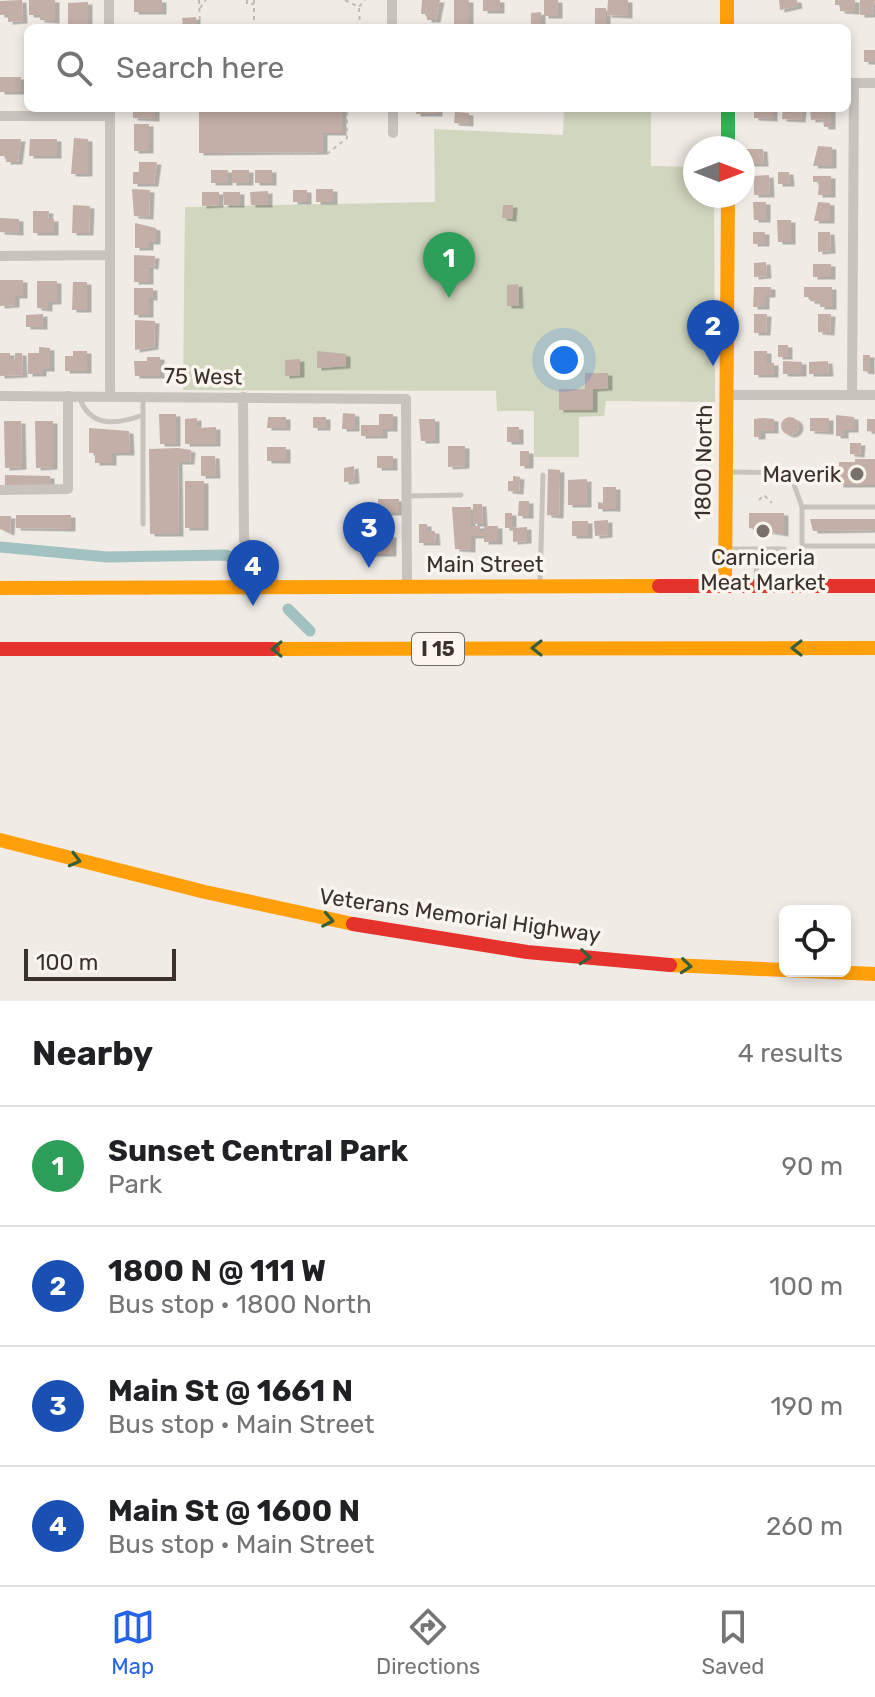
<!DOCTYPE html>
<meta charset="utf-8">
<style>
:root{--surface:#fff;--page:#f6f6f6;--text:#202124;--muted:#757577;--line:#e0e0e0;--accent:#2563eb}
body{margin:0;font-family:Rubik,sans-serif;background:var(--page);color:var(--text)}
.controls{position:absolute;right:24px;bottom:24px;display:grid;overflow:hidden;border-radius:12px;box-shadow:0 4px 12px #0003}
.controls button{width:72px;height:72px;display:grid;place-items:center;padding:0;border:0;border-bottom:2px solid var(--line);background:var(--surface);color:var(--text);font:40px sans-serif}
.compass{position:absolute;left:683px;top:136px;width:72px;height:72px;border-radius:50%;background:var(--surface);box-shadow:0 4px 12px #0003;rotate:90deg}
.scale{position:absolute;left:24px;bottom:20px;width:152px;box-sizing:border-box;padding-left:8px;border:4px solid #3b302b;border-top:0;font-size:22px;line-height:28px;white-space:nowrap;color:#3b302b;-webkit-text-stroke:6px #fbf5ee;paint-order:stroke}
.you{position:absolute;left:564px;top:360px;width:28px;height:28px;margin:-20px;border:6px solid #fff;border-radius:50%;background:#1a73e8;box-shadow:0 0 0 12px #1a73e833}
.badge{display:grid;place-items:center;width:52px;height:52px;border-radius:50%;background:var(--accent);color:#fff;font-size:26px;font-weight:700}
.pin{position:absolute;translate:-50% -66px;filter:drop-shadow(0 2px 4px #0008)}
.pin::after{content:'';position:absolute;top:42px;width:28px;height:24px;background:inherit;clip-path:polygon(0 0,100% 0,50% 100%)}
.list{margin:0;padding:0;list-style:none}
h2{display:flex;justify-content:space-between;align-items:center;height:104px;margin:0;padding:0 32px;font-size:34px}
h2 small{font-size:26px;font-weight:400;color:var(--muted)}
.list li{display:grid;grid-template-columns:52px 1fr auto;gap:24px;align-items:center;box-sizing:border-box;height:120px;padding:0 32px;border-top:2px solid var(--line)}
.list b{display:block;font-size:30px;white-space:nowrap}
.list p{margin:0;font-size:26px;white-space:nowrap;color:var(--muted)}
.list em{font-size:26px;font-style:normal;color:var(--muted)}
.icon{flex:none;width:44px;height:44px;fill:none;stroke:currentColor;stroke-width:2;stroke-linecap:round;stroke-linejoin:round}
.map{position:relative;flex:none;width:875px;height:1001px;overflow:hidden}
.search{position:absolute;background:var(--surface);box-shadow:0 4px 12px #0003;left:24px;right:24px;top:24px;height:88px;display:flex;align-items:center;gap:20px;box-sizing:border-box;padding:0 28px;border-radius:12px;color:var(--muted);font-size:30px}
.sheet{height:584px;background:var(--surface)}
nav{display:flex;justify-content:space-around;align-items:center;box-sizing:border-box;height:112px;border-top:2px solid var(--line);background:var(--surface);font-size:22px;color:var(--muted)}
nav a{display:grid;justify-items:center;gap:4px}
nav .on{color:var(--accent)}
.map>svg:first-child{display:block}
.green{fill:#d1d6bf}
.lines{fill:none;stroke-linecap:round;stroke-linejoin:round}
.canal{stroke:#a1c2c1;stroke-width:11}
.building{fill:#c3afa7;filter:url(#shadow)}
.path{stroke:#c2bbb6;stroke-width:2;stroke-dasharray:4 4;stroke-linecap:butt}
.lane{stroke:#c9c3be;stroke-width:5}
.street{stroke:#c9c3be;stroke-width:10}
.fast{stroke:#30b455;stroke-width:14}
.slow{stroke:#ff9f0a;stroke-width:14}
.jam{stroke:#e5322d;stroke-width:14}
.oneway{stroke:#375e3a}
.poi-dot{fill:#7a716c;stroke:#fbf5ee;stroke-width:3}
.labels{text-anchor:middle;stroke-width:7;stroke-linejoin:round;paint-order:stroke}
.shield{fill:#fbf5ee;stroke:#756b66;stroke-width:2}
.shield-label{font-size:20px;font-weight:bold;fill:#3b302b}
.street-label{font-size:22px;fill:#3b302b;stroke:#fbf5ee}
.poi-label{font-size:22px;fill:#3b302b;stroke:#fbf5ee;text-anchor:end}
</style>
<div class="map">
<svg width="875" height="1001" viewBox="0 0 875 1001">
<defs>
<filter id="shadow"><feDropShadow dx="4.5" dy="2.5" stdDeviation="0" flood-color="#0004"/></filter>
</defs>
<rect width="100%" height="100%" fill="#f0ebe5"/>
<path class="green" d="M564,108H651V166L695,167V196H714L715,402L606,401L604,416L579,417V457H534V411H497L496,391L183,390L185,207L435,202L434,129L563,135Z"/>
<g class="lines">
<path class="canal" d="M0,547L107,557L226,555L240,562
M288,609L310,631"/>
</g>
<path class="building" d="M22,0L23,21L8,22V15H0V1Z
M29,0H55V21L40,20V15H29Z
M134,0H162V12H134Z
M422,0H440L436,20H427V14H421Z
M454,0H469V24H454Z
M483,0H500V11H483Z
M544,0H558V16H544Z
M608,0H628V16L607,15Z
M779,0H797L798,6L780,10Z
M835,0H855V12L840,11V5H835Z
M860,0H875L872,15H860Z
M88,2V28H68V3Z
M595,8H606V27H595Z
M541,12V24H531V13Z
M196,17V28H183L182,18Z
M347,24V28H231V25Z
M864,50H875V62H864Z
M0,77H21V92H0Z
M133,108H155V119L133,118Z
M199,108H342V133H323V152L199,153Z
M416,108H438V114H416Z
M754,108H773V119L754,118Z
M783,108H802L801,120L782,119Z
M810,108H831V127H824L823,119L811,120Z
M455,112L469,113V124L454,123Z
M134,124H149V151H134Z
M74,138L88,139V174H71Z
M0,139H21L18,162H6V156H0Z
M30,139H57V156H29Z
M818,146L832,147V166H813Z
M743,149H763L764,164H743Z
M139,162H157L154,184H133V172H139Z
M211,170H228V183H211Z
M232,170H249V183H232Z
M255,170H272V183H255Z
M778,172H789L790,184H778Z
M769,175L770,195H754V176Z
M813,176H831V195H818L819,182H813Z
M132,189L150,190L149,217L134,216Z
M316,189H333V202H316Z
M293,190H307V202H293Z
M268,191V205H251L250,192Z
M202,192H219V205L202,206Z
M223,192H240V205H224Z
M753,202H766V220H754Z
M818,202L830,203V221H814Z
M73,205L90,206L89,233H72Z
M503,205H513L512,219L502,218Z
M33,211H49L48,219H54V233H33Z
M0,218L19,219V233L0,232Z
M777,220H791V242H778Z
M135,223L156,228V242H149V248H135Z
M753,232H765V244H753Z
M818,232H830L831,251L818,252Z
M134,255L155,256L154,267L149,266V282H134Z
M766,262L767,276L754,277V263Z
M813,264H831V277H813Z
M0,280H23V296H15V305L0,306Z
M37,281H57V302H48V309L37,308Z
M73,282H87V310H72Z
M518,284L519,306H507V285Z
M754,287H771V295H765V307H753Z
M804,287H832V307H820V302L810,301V297H804Z
M134,288H153V298H149V315H134Z
M43,314V327H26V315Z
M754,314H767L766,333H754Z
M818,314H831L830,333L818,332Z
M135,320L155,321L154,347L135,350Z
M778,345H788V357H778Z
M39,347L50,348V369H42V374H28V353H39Z
M73,351H87V371H65V356H73Z
M317,351L346,354V366L317,368Z
M754,351H767V363H774V375H754Z
M0,353H10V359H15V353H22L23,375L0,376Z
M863,355H870V372L863,371Z
M147,357H160V376H135L134,361H147Z
M300,359V375L285,376V360Z
M783,361L802,362V374H783Z
M828,361L829,374H809V362Z
M585,373H608V388L593,389V410H559V389H585Z
M343,413L355,414V429H342Z
M159,414H176V444H160Z
M379,414H393V429H383V436H361V425H379Z
M836,415L854,417V430H844V436H836Z
M781 426a9 9 0 1 1 18 0a9 9 0 1 1-18 0Z
M268,417H286V428H267Z
M313,417H326V428H313Z
M197,418V428L216,427V444H185V419Z
M763,418L774,419V431H761V437H754V419Z
M810,418H829V432L810,431Z
M419,419H435V441H421Z
M867,419H875V432L867,431Z
M4,421H21L22,467L5,468Z
M35,421H53V467L36,468Z
M507,427H519V442H507Z
M89,428L129,431L130,453H112V463H95V453H89Z
M850,443H861L860,455L850,454Z
M448,446H465V466L448,467Z
M267,447H286V461H267Z
M178,448L191,450L190,462H178L179,534H150L149,449Z
M520,451H529V466H520Z
M201,456H215L216,476H201Z
M377,456H393V468H377Z
M855,459H875V485H839V462H855Z
M354,466L355,481L344,482V468Z
M548,469L560,470L559,516L547,515Z
M5,475L50,476V486L5,485Z
M513,476L520,477L519,492L508,491V481H513Z
M587,479V505H568V480Z
M185,481H204V528H185Z
M603,487H616V509H598V502L603,503Z
M378,499H399V513H383V505H378Z
M519,501H529V516H518Z
M473,504H482L483,524H473Z
M452,507H471V526H480V531H484V526H498V542H484V536H471V550L455,549Z
M505,513H512V528H505Z
M749,513H784V534L749,528Z
M16,515H71V529L16,528Z
M0,516H11L10,533L0,529Z
M810,519H875V530L813,531Z
M608,520V535L595,536L594,521Z
M572,521H588V536H572Z
M419,524H427V531H435L436,543H419Z
M527,527V541L513,542V528Z
M367,534L392,535V554H366Z"/>
<g class="lines">
<path class="path" d="M199,0L200,28
M247,0V4H254
M254,0V25
M345,0L359,7L365,0
M200,8L206,0
M359,8L360,28
M279,154H327L347,138V108
M759,500L764,495L772,503"/>
<path class="lane" d="M79,396C89,428 116,425 143,415
M143,397V524
M729,472L790,473L802,507V546H875
M407,496L461,495
M802,507H875
M729,549H784
M756,584L757,549
M540,585L543,475"/>
<path class="street" d="M109,0V28
M392,0V28
M849,83H875
M110,108V395
M393,108V133
M0,116H110
M0,256L110,255
M726,395H875
M852,395L854,83
M0,396L406,399L407,587
M243,397L244,540L266,563L276,587
M0,490L68,489V396"/>
<path class="fast" d="M728,108V148"/>
<path class="slow" d="M727,0V28
M725,585L728,196
M0,588L659,586
M273,649L875,648
M0,840L205,892L353,924
M670,965L875,974"/>
<path class="jam" d="M659,586H875
M0,649H273
M353,924L527,952L670,965"/>
</g>
<defs><path id="oneway-chevron" d="M-2-3.5L2.5 0L-2 3.5" fill="none" stroke-width="1.6" stroke-linecap="round" stroke-linejoin="round" transform="scale(2)"/></defs>
<g class="oneway">
<use href="#oneway-chevron" transform="translate(537 648) rotate(180)"/>
<use href="#oneway-chevron" transform="translate(797 648) rotate(180)"/>
<use href="#oneway-chevron" transform="translate(277 649) rotate(180)"/>
<use href="#oneway-chevron" transform="translate(75 860) rotate(15)"/>
<use href="#oneway-chevron" transform="translate(328 920) rotate(11)"/>
<use href="#oneway-chevron" transform="translate(585 957) rotate(6)"/>
<use href="#oneway-chevron" transform="translate(686 966) rotate(5)"/>
</g>
<g class="poi-dot">
<circle cx="857" cy="474" r="8"/>
<circle cx="763" cy="531" r="8"/>
</g>
<g class="labels">
<rect class="shield" x="412" y="633" width="52" height="32" rx="6"/>
<g class="shield-label">
<text x="438" y="656">I 15</text>
</g>
<g class="street-label">
<text transform="translate(203 376) rotate(1)" y="8">75 West</text>
<text transform="translate(703 462) rotate(-89)" y="8">1800 North</text>
<text x="485" y="572">Main Street</text>
<text transform="translate(460 915) rotate(8)" y="8">Veterans Memorial Highway</text>
</g>
<g class="poi-label">
<text x="841" y="482">Maverik</text>
<text x="763" y="565" text-anchor="middle">Carniceria<tspan x="763" dy="25">Meat Market</tspan></text>
</g>
</g>
</svg>
<div class="controls">
<button><svg class="icon" aria-label="locate" viewBox="0 0 24 24"><circle cx="12" cy="12" r="6"/><path d="M12 2v4M12 18v4M2 12h4M18 12h4"/></svg></button>
</div>
<svg class="compass" viewBox="-18 -18 36 36"><path d="M0-13l5 13h-10z" fill="#e53935"/><path d="M0 13l5-13h-10z" fill="#757577"/></svg>
<div class="scale">100 m</div>
<div class="you"></div>
<div class="pin badge" style="left:449px;top:298px;background:#2e9e5b">1</div>
<div class="pin badge" style="left:713px;top:366px;background:#1a4fb4">2</div>
<div class="pin badge" style="left:369px;top:568px;background:#1a4fb4">3</div>
<div class="pin badge" style="left:253px;top:606px;background:#1a4fb4">4</div>
<div class="search"><svg class="icon" aria-label="search" viewBox="0 0 24 24"><circle cx="10" cy="10" r="6"/><path d="M15 15l6 6"/></svg>Search here</div>
</div>
<section class="sheet">
<h2>Nearby<small>4 results</small></h2>
<ul class="list">
<li><span class="badge" style="background:#2e9e5b">1</span><div><b>Sunset Central Park</b><p>Park</p></div><em>90 m</em></li>
<li><span class="badge" style="background:#1a4fb4">2</span><div><b>1800 N @ 111 W</b><p>Bus stop · 1800 North</p></div><em>100 m</em></li>
<li><span class="badge" style="background:#1a4fb4">3</span><div><b>Main St @ 1661 N</b><p>Bus stop · Main Street</p></div><em>190 m</em></li>
<li><span class="badge" style="background:#1a4fb4">4</span><div><b>Main St @ 1600 N</b><p>Bus stop · Main Street</p></div><em>260 m</em></li>
</ul>
</section>
<nav>
<a class="on"><svg class="icon" aria-label="map" viewBox="0 0 24 24"><path d="M3 6l6-2 6 2 6-2v14l-6 2-6-2-6 2zM9 4v14M15 6v14"/></svg>Map</a>
<a><svg class="icon" aria-label="directions" viewBox="0 0 24 24"><path d="M12 3l9 9-9 9-9-9zM9 14v-3h6M13 9l2 2-2 2"/></svg>Directions</a>
<a><svg class="icon" aria-label="saved" viewBox="0 0 24 24"><path d="M7 4h10v16l-5-4-5 4z"/></svg>Saved</a>
</nav>
